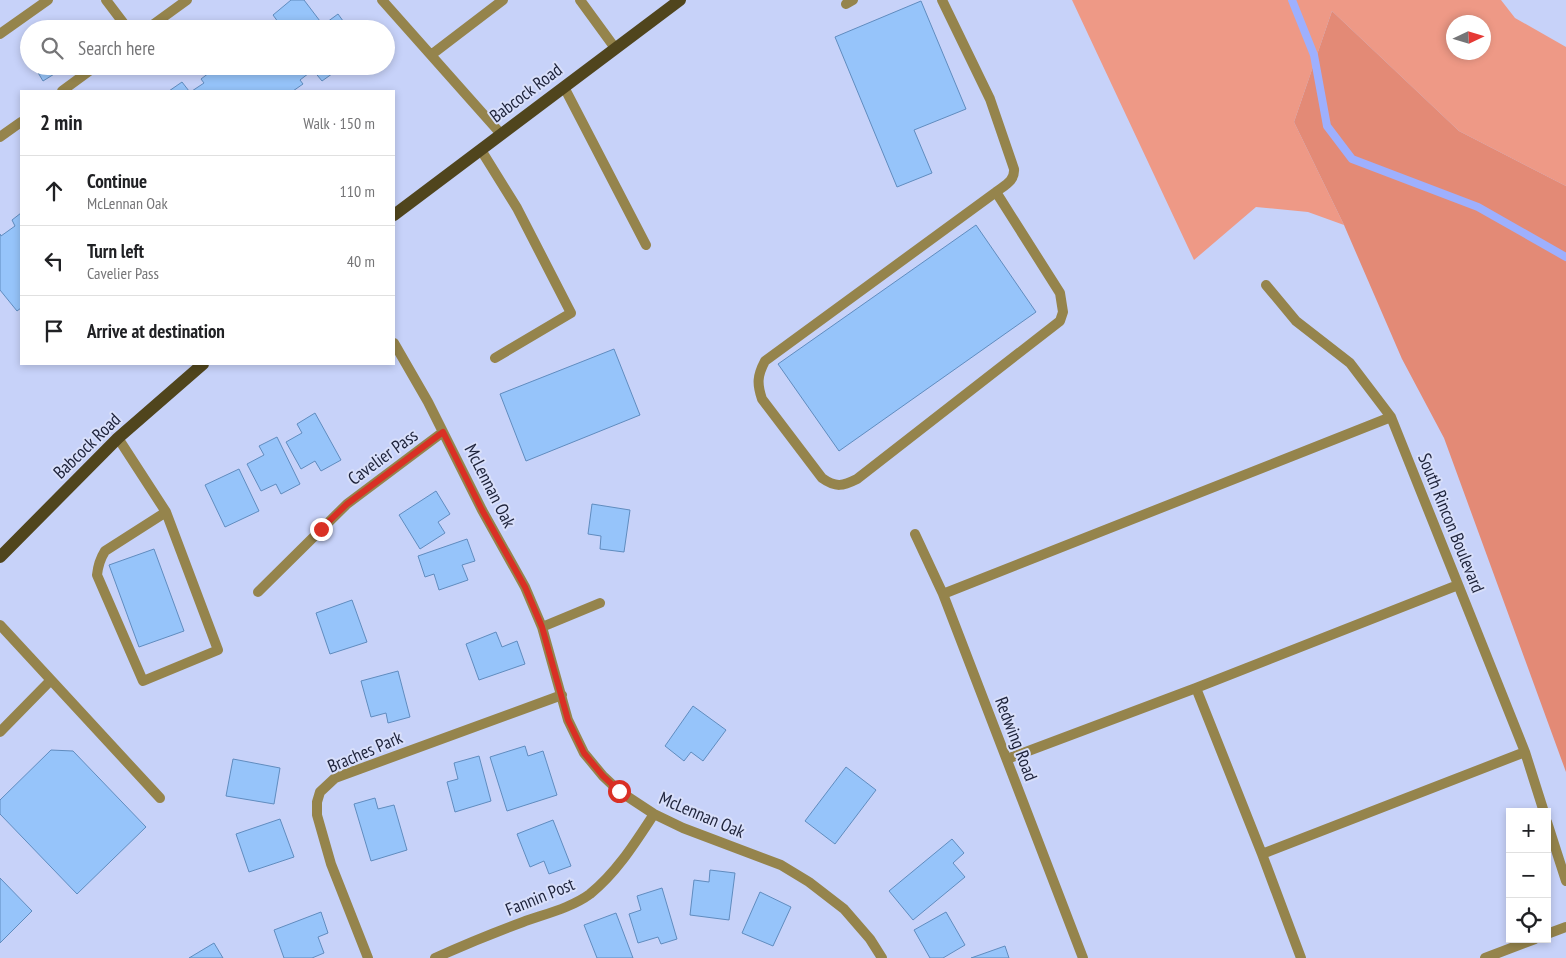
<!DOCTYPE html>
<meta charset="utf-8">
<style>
:root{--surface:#fff;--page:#f2f2f2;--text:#202124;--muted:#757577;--line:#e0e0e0}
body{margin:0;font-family:"PT Sans Narrow",sans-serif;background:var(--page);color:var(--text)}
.controls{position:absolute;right:15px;bottom:15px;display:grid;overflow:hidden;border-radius:0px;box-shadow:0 2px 8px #0003}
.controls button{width:45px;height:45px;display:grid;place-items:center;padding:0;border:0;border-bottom:1px solid var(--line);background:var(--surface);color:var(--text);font:25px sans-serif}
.compass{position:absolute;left:1446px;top:15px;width:45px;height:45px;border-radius:50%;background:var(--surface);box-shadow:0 2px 8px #0003;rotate:86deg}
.stop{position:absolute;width:15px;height:15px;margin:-11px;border:4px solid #d93025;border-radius:50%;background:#fff}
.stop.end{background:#d93025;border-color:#fff;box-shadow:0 1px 5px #0008}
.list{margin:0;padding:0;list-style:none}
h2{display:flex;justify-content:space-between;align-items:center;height:65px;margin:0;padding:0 20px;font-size:21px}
h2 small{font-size:16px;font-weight:400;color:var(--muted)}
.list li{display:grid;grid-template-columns:32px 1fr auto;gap:15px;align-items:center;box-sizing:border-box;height:70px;padding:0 20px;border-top:1px solid var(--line)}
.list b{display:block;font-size:19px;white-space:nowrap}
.list p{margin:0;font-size:16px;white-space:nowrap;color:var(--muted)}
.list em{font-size:16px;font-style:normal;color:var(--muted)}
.icon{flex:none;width:28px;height:28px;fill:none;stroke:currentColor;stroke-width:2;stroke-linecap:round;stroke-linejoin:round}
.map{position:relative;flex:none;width:1566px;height:958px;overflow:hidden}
.search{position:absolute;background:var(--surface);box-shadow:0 2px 8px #0003;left:20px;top:20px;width:375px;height:55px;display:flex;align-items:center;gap:12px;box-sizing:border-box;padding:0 18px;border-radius:28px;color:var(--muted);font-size:19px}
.panel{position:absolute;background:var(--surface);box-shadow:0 2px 8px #0003;left:20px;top:90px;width:375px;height:275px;border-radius:0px}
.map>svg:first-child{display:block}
.green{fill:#ee9986;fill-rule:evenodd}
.forest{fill:#e38a76}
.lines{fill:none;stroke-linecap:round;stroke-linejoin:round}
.stream{stroke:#9eb0fe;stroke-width:8}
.building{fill:#96c4fa;stroke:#608cbf}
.service{stroke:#95844c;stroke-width:10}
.minor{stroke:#95844c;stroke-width:10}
.primary{stroke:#50451d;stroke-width:12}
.route{stroke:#d93025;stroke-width:6}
.labels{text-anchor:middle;stroke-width:4;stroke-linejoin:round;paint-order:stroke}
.street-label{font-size:18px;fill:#1d223a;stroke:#d8dffa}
</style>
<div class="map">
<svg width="1566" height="958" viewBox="0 0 1566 958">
<rect width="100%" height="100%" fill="#c7d2f9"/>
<path class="green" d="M1072,0H1501L1515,18L1566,47V186L1459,131L1332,11L1294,122L1344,225L1308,212L1256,207L1194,260ZM1454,22H1484V52H1454Z"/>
<path class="forest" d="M1332,11L1459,131L1566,186V772L1444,438L1402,359L1344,225L1294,122Z"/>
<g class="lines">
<path class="stream" d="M1292,0L1314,55L1327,126L1352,159L1478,207L1566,257"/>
</g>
<path class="building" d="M291,0H304L323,25L338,14L346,25L342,29H277L281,26L273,15Z
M921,1L966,109L914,130L932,173L897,187L835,37Z
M34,66H67L43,81Z
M218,66H343L322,81L313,70L300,80L303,84L293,91H192L204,83L201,79Z
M182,82L189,91H169Z
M21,213V308L17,311L0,290V234L1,236L15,226L12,220Z
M976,225L1036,312L839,451L778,364Z
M614,349L640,415L526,461L500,394Z
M315,413L341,460L321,471L315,461L301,469L286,442L302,433L297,424Z
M277,437L300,484L281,494L276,484L261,491L247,464L264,455L259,446Z
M239,469L259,511L225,527L205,485Z
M436,491L450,514L438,522L445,533L420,549L399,515Z
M592,504L630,510L624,552L600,549L601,536L588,534Z
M467,539L475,561L462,565L468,580L439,590L434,574L425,577L418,556Z
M154,549L184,631L139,647L109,565Z
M352,600L367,642L330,654L316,613Z
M496,632L502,647L517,641L525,664L479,680L466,644Z
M398,671L410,717L388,723L386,713L371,717L361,681Z
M693,706L726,730L703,761L691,752L684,761L665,746Z
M525,746L528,756L543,751L557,795L507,811L490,757Z
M51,750L73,751L146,827L77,894L0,814V800Z
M479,756L491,801L455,812L447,782L458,779L454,763Z
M233,759L280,768L274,804L226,796Z
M846,767L876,790L835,844L805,821Z
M375,798L378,809L394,805L407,850L371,861L354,804Z
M280,819L294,857L249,872L236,834Z
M553,820L571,866L549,874L544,861L530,867L517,834Z
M952,839L964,853L953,863L965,877L913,920L889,891Z
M710,870L735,873L729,920L690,915L694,880L709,882Z
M0,878L32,911L0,943Z
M662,888L677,939L661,944L658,937L638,943L629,914L641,910L637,896Z
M760,892L791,907L773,946L742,933Z
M321,912L328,933L318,937L324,953L312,958H284L274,930Z
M946,912L965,945L943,958H930L914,930Z
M616,913L633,958H597L584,925Z
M214,943L223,958H189Z
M1005,946L1009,958H971Z"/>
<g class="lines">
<path class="service" d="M106,0L128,29
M382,0L501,134
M580,0L615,48
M942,0L990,99L1014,169C1015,181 1005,185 996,192L765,361C757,376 757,384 762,399L822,478C836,488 843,486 857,479L1060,321L1063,312L1060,293L996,192
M846,4L853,0
M147,29L187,0
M0,34L48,0
M431,55L503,0
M564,87L646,245
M62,91L96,66
M0,137L21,122
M481,150L517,208L571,313L495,358
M118,438L166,512L218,650L143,681L97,575C98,565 100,559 105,551L166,512
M0,625L51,680L0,732
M51,680L160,798"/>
<path class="minor" d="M1266,285L1296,321L1350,363L1391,417L1525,752L1544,812
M394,343L428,402L482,510L525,587L542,627L568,720L584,753L603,776L619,791L654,814L683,828L781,865L809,882L844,909L870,939L882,958
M915,534L943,594L1083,958
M258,592L347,504L443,432
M943,594L1391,417
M542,627L600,603
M1196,688L1262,854L1301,958
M1007,759L1196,688L1458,585
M1547,822L1566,881
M1262,854L1525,752
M1547,934L1566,927
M368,958L331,864L317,815V802L320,792L335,778L562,695
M435,958C464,945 493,933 523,922C545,914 571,908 590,894C617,872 635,843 654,814
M1485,958L1535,939"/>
<path class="primary" d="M394,215L680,0
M0,557L118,438L203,364"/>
</g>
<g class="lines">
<path class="route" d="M321,529L347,504L443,432L482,510L525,587L542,627L568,720L584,753L603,776L619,791"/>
</g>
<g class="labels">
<g class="street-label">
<text transform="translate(526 93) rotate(-37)" y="6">Babcock Road</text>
<text transform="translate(87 446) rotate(-44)" y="6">Babcock Road</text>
<text transform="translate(383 457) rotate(-36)" y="6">Cavelier Pass</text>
<text transform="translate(490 486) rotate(63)" y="6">McLennan Oak</text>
<text transform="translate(1451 523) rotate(68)" y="6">South Rincon Boulevard</text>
<text transform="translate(1016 739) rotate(69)" y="6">Redwing Road</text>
<text transform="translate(365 752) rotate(-23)" y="6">Braches Park</text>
<text transform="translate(702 815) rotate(23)" y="6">McLennan Oak</text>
<text transform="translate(540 897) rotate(-22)" y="6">Fannin Post</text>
</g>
</g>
</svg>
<div class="controls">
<button>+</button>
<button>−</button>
<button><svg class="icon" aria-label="locate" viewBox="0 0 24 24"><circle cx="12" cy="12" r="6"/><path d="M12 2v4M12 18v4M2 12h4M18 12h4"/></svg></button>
</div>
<svg class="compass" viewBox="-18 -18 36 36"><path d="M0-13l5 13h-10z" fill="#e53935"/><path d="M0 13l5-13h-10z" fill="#757577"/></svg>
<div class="stop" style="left:619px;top:791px"></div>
<div class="stop end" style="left:321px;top:529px"></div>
<div class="search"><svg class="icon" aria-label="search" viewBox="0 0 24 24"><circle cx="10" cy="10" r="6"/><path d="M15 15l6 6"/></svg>Search here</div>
<section class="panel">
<h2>2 min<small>Walk · 150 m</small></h2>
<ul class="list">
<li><svg class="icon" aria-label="ahead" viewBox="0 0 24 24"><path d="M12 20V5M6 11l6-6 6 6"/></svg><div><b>Continue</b><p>McLennan Oak</p></div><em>110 m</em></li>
<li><svg class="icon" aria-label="left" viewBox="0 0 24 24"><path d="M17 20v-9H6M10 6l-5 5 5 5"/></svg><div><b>Turn left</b><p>Cavelier Pass</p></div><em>40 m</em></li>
<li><svg class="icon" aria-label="arrive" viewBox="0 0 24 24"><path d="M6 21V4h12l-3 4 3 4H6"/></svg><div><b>Arrive at destination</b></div></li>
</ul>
</section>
</div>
